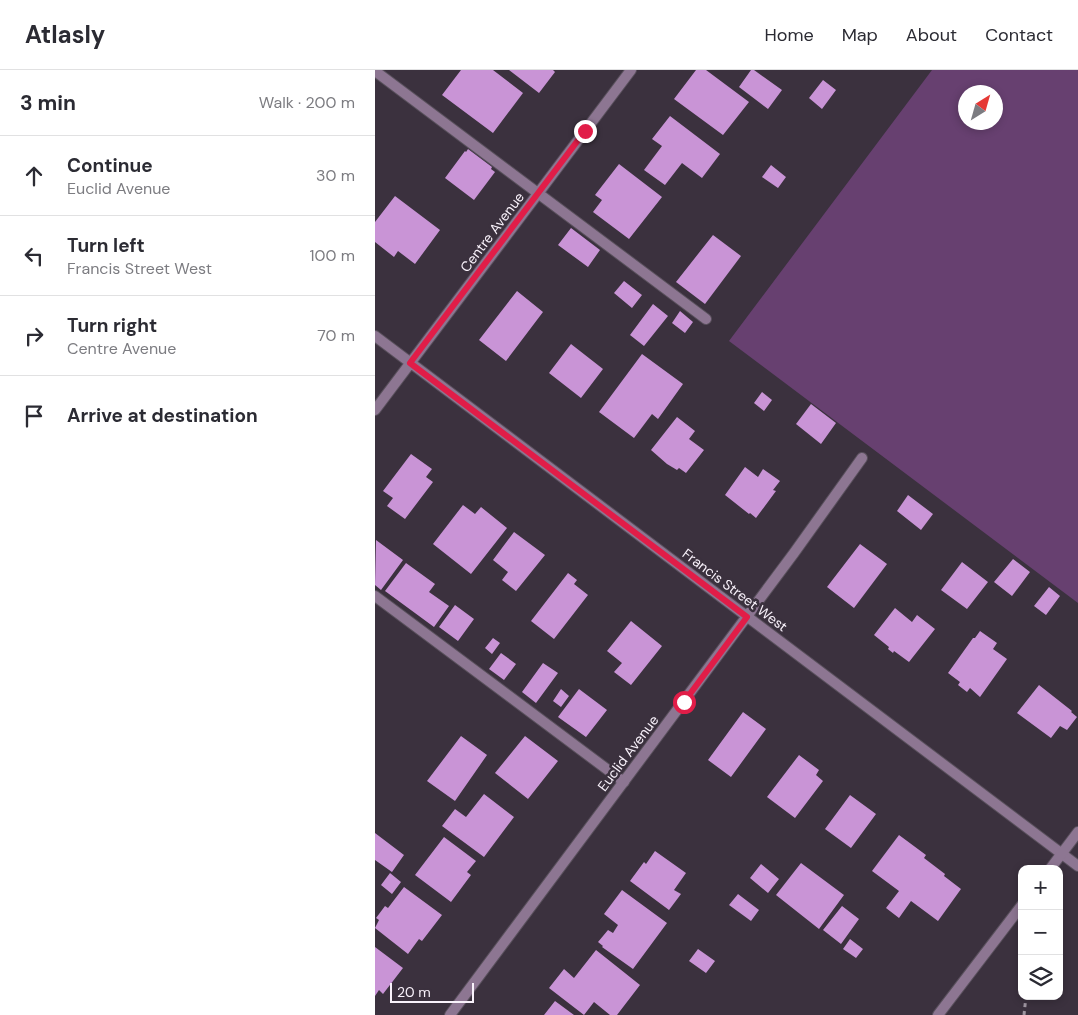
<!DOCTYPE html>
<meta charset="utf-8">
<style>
:root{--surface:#fff;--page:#f7f7f7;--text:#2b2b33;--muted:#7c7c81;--line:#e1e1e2}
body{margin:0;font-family:"DM Sans",sans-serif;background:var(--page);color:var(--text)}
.controls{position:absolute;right:15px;bottom:15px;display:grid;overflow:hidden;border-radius:10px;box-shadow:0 2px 8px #0003}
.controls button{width:45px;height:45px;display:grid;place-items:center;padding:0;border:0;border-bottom:1px solid var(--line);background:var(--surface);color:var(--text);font:25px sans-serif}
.compass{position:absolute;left:583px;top:15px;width:45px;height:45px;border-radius:50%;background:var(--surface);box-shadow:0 2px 8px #0003;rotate:37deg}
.scale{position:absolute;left:15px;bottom:12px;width:84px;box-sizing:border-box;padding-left:5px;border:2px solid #f9f2fb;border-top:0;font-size:14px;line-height:18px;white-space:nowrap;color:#f9f2fb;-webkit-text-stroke:4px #3b313e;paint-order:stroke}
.stop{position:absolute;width:15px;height:15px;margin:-11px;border:4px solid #e11d48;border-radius:50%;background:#fff}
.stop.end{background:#e11d48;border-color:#fff;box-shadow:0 1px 5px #0008}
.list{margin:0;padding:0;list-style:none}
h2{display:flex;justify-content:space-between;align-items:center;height:65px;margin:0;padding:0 20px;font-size:21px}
h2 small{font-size:16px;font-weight:400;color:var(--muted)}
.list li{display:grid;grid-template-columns:32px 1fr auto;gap:15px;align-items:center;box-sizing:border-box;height:80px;padding:0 20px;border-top:1px solid var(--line)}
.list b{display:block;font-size:19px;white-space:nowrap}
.list p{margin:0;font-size:16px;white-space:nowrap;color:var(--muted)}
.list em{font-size:16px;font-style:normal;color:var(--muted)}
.icon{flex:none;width:28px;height:28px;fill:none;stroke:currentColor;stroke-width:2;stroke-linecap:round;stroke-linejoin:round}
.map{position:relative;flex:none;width:703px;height:945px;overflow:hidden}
header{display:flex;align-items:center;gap:30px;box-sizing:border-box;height:70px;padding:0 25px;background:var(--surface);border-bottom:1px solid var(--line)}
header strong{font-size:24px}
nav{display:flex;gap:28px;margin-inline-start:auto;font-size:18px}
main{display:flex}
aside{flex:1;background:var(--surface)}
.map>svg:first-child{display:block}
.green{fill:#674070;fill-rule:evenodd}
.building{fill:#c994d6}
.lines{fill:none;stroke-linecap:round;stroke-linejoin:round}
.service-casing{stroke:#59505c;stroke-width:12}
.minor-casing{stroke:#59505c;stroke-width:12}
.tertiary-casing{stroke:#59505c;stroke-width:12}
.path{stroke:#9f96a1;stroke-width:3;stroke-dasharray:4 4;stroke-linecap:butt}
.service{stroke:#8d7692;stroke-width:10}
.minor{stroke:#8d7692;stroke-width:10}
.tertiary{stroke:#8d7692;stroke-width:10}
.route{stroke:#e11d48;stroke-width:6}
.labels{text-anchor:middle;stroke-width:5;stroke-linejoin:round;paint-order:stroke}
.street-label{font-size:14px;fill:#f9f2fb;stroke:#3b313e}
</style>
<header>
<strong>Atlasly</strong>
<nav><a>Home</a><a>Map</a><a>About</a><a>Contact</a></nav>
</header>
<main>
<aside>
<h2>3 min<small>Walk · 200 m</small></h2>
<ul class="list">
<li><svg class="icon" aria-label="ahead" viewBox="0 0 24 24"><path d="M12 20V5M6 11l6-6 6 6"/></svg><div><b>Continue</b><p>Euclid Avenue</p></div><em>30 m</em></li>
<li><svg class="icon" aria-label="left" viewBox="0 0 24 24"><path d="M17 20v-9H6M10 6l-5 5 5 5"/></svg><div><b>Turn left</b><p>Francis Street West</p></div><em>100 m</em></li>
<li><svg class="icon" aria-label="right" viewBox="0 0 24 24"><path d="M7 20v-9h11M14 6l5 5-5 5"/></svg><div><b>Turn right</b><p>Centre Avenue</p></div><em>70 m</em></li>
<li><svg class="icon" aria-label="arrive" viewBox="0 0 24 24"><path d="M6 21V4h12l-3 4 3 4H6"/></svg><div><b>Arrive at destination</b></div></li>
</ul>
</aside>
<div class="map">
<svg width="703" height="945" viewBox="0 0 703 945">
<rect width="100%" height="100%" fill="#3b313e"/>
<path class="green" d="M557,0H703V533L354,271ZM590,22H620V52H590Z"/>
<path class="building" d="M86,0H118L148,23L118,63L67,25Z
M134,0H178L180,2L164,23Z
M321,0H331L374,32L348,65L299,29Z
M376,0H379L407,20L393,39L364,17Z
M448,10L461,20L447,39L434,28Z
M295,46L345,84L327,108L307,93L290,115L269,100L287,76L277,69Z
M93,79L117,97L116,99L120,102L99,130L70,108L90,81L91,82Z
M244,94L287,127L254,169L218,142L227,130L220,125Z
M396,95L411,107L403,118L387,107Z
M20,126L65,160L40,194L23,181L19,187L0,172V152Z
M196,158L225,180L213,197L183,175Z
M338,165L366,186L330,234L301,212Z
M249,211L267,225L257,238L239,223Z
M142,221L168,242L131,291L104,270Z
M278,234L293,246L269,276L255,265Z
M305,241L318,252L310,263L297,253Z
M196,274L228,299L206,328L174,303Z
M267,284L308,314L283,349L277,344L259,368L224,342Z
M387,322L397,330L389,341L379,333Z
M436,334L461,353L446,374L421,354Z
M302,347L320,361L314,369L329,380L311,403L304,398L302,400L292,394L276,380Z
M36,384L57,399L51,407L58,412L30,449L12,436L18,428L8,421Z
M370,397L383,407L388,399L405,411L398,420L401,421L381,448L375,443L374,444L350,425Z
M533,425L558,444L546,460L522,441Z
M88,435L100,444L106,437L132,458L96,504L58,474Z
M139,462L170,485L141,521L127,510L133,502L118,490Z
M1,470L28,490L6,520L0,515Z
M485,474L512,494L479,538L452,517Z
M638,489L655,502L637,526L619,512Z
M587,492L613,512L592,539L566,520Z
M31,493L60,514L54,522L74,536L59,557L10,521Z
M193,503L202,510L199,514L213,525L179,569L156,551Z
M674,517L685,526L671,545L659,536Z
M80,535L99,549L83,571L64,557Z
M520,538L537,552L542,545L560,559L534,592L519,581L518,583L513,579L514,577L499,565Z
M256,551L287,576L256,615L239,602L247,593L232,581Z
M605,561L622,573L618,579L632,589L605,627L595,618L592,622L583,615L585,612L573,603L598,568H600Z
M118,568L125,573L117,584L110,578Z
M126,583L141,594L129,610L114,599Z
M168,593L183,603L161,633L147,622Z
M664,615L697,641L696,642L702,647L692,660L685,656L676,668L642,643Z
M186,619L194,626L186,637L178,631Z
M204,619L232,640L211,667L183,647Z
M368,642L391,659L356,707L333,690Z
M86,666L112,685L80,731L52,711Z
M150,666L183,691L153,729L120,703Z
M424,685L444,700L441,705L448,711L420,748L392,727Z
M109,724L139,747L109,787L67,756L80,739L91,747Z
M475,725L501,744L476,778L450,759Z
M0,763L29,785L17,802L0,790Z
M524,765L551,785L549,788L570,804L569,806L586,819L563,851L536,831L524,848L511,838L524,821L497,801Z
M69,767L101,791L92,802L96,805L76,832L40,805Z
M280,781L311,803L299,820L306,824L294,840L255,811L269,792L271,794Z
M426,793L469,825L444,859L401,825Z
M386,794L404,809L393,823L375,808Z
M15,803L26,812L17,824L6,815Z
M29,817L67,845L47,871L44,869L33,884L0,858L4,850L1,848L10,836L13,838Z
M247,820L292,853L258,899L227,877L228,876L223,872L233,860L238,863L243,855L229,844Z
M363,824L384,840L376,851L354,835Z
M467,836L484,849L466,874L448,860Z
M475,869L488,879L481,888L468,879Z
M0,877L28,898L8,924L4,920L0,926Z
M323,879L340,891L331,903L314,891Z
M221,880L265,915L242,945H235L219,932L209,945L174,918L189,899L199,908Z
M180,931L199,945H169Z"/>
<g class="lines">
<g class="service-casing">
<path id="service" d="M0,1L331,249
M0,526L249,712"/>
</g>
<g class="minor-casing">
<path id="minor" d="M0,266L703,796
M0,340L256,0
M75,945L419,483L487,388"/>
</g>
<g class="tertiary-casing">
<path id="tertiary" d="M675,799L703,762
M563,945L647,835"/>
</g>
<path class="path" d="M649,945L651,926"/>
<use href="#service" class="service"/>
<use href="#minor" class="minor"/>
<use href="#tertiary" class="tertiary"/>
</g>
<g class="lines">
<path class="route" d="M210,61L35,293L372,547L309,632"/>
</g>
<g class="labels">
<g class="street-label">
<text transform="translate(117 162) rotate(-53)" y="5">Centre Avenue</text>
<text transform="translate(360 520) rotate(37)" y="5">Francis Street West</text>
<text transform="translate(253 683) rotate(-53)" y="5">Euclid Avenue</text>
</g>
</g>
</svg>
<div class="controls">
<button>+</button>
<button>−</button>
<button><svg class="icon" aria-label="layers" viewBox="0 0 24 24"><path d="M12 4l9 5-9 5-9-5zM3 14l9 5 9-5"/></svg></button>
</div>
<svg class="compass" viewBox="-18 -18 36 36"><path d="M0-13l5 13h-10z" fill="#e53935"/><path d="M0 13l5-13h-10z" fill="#7c7c81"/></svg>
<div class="scale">20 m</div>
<div class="stop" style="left:309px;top:632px"></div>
<div class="stop end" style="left:210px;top:61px"></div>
</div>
</main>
